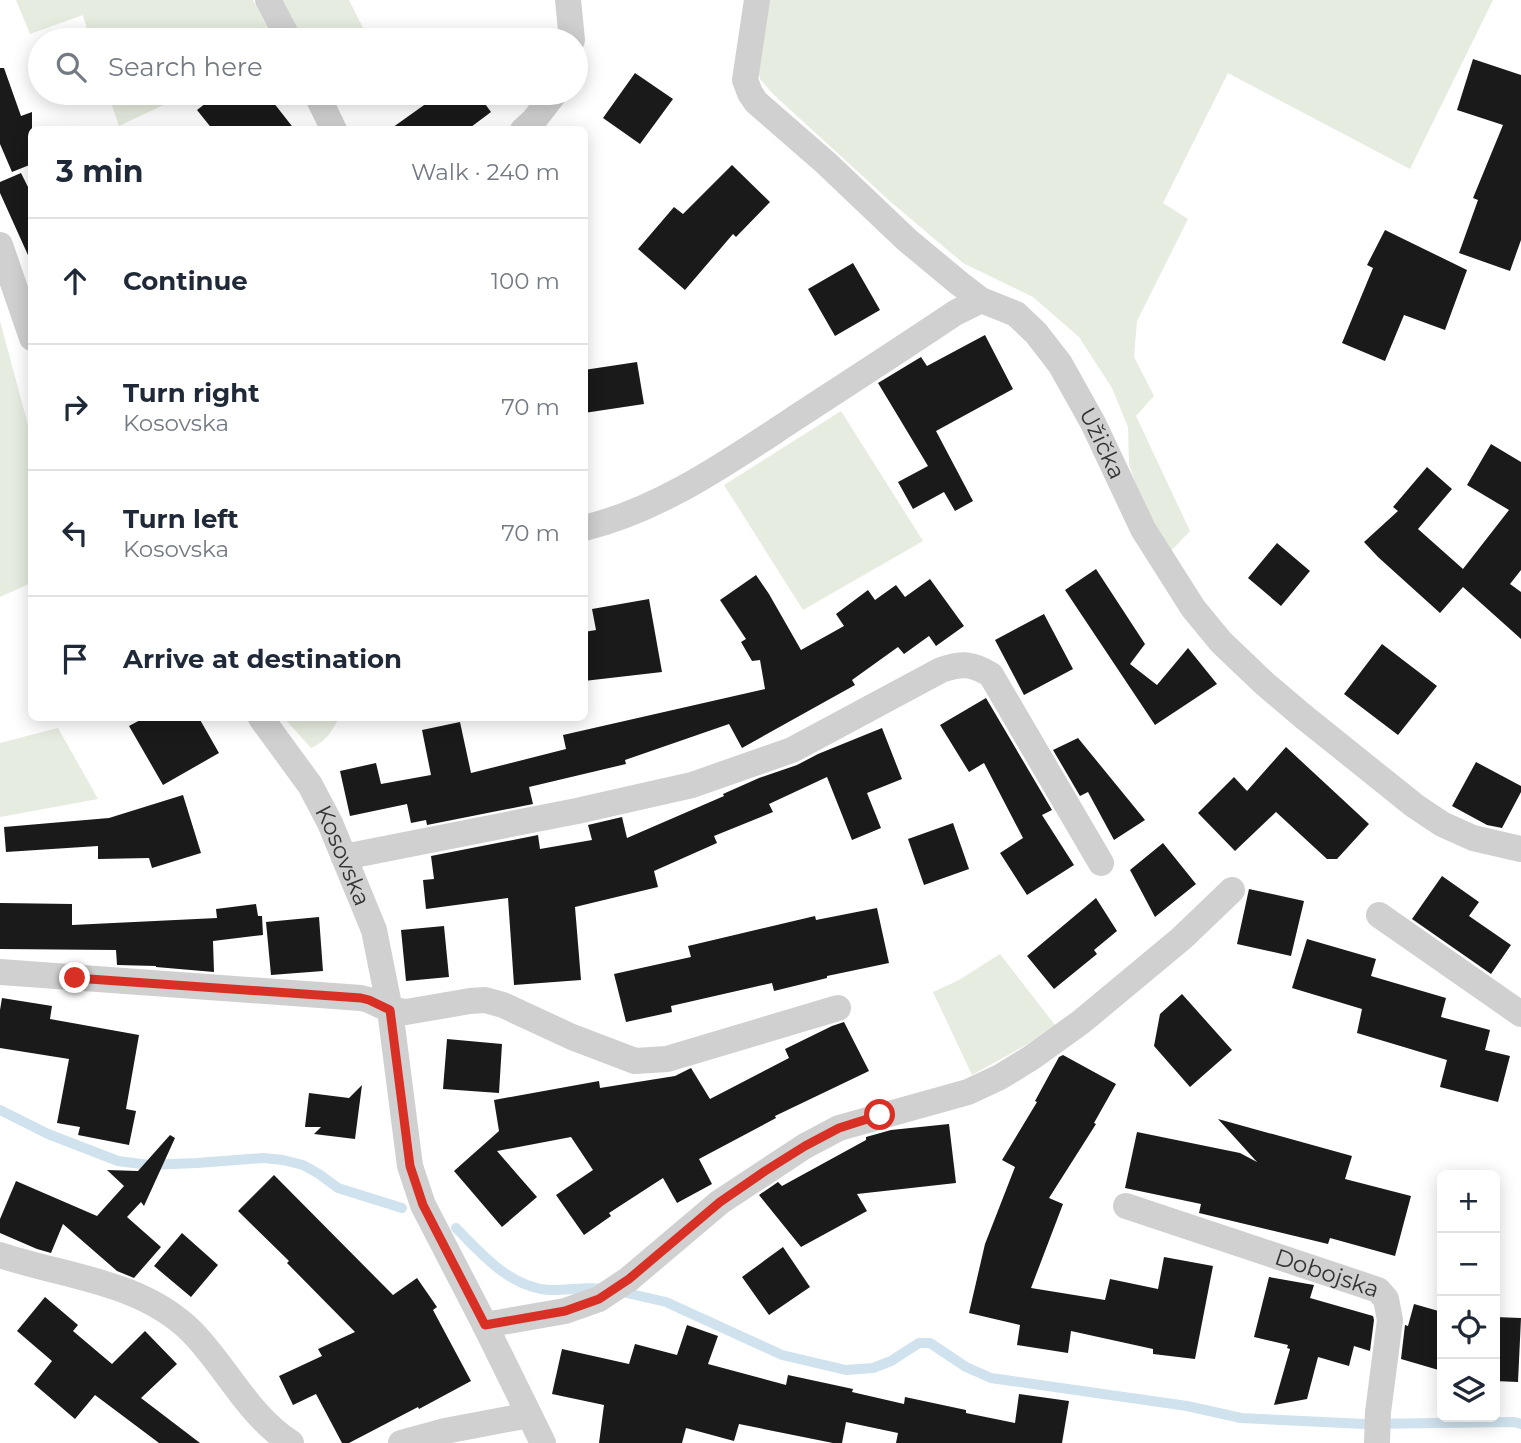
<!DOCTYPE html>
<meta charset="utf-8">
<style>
:root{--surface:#fff;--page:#f2f2f3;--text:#1f2937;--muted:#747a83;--line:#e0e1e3}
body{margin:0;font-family:Montserrat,sans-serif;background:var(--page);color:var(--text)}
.controls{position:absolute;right:21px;bottom:21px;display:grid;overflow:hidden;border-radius:10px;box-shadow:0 4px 18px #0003}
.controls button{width:63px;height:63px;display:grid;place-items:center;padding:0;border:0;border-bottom:2px solid var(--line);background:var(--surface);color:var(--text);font:35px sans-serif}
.stop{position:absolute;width:21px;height:21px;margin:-16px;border:5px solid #d93025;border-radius:50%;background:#fff}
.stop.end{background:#d93025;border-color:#fff;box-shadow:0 2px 7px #0008}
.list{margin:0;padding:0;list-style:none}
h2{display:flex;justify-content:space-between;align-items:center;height:91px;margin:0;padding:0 28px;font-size:30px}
h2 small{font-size:23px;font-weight:400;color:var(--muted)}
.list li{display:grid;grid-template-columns:46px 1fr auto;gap:21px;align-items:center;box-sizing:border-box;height:126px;padding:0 28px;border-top:2px solid var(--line)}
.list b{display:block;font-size:26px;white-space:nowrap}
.list p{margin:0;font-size:23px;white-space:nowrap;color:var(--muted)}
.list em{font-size:23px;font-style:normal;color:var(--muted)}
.icon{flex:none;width:38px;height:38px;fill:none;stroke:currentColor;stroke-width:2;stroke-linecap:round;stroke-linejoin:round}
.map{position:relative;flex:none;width:1521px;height:1443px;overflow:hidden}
.search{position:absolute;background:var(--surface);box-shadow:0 4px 18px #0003;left:28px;top:28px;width:560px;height:77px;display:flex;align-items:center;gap:18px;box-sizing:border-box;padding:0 24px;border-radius:38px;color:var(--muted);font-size:26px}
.panel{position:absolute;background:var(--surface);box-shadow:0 4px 18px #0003;left:28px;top:126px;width:560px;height:595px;border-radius:10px}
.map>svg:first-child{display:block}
.green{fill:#e6ecdf}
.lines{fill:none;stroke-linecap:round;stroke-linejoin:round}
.stream{stroke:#cfe2ee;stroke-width:10}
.building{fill:#1a1a1a}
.minor{stroke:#d0d0d0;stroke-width:26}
.route{stroke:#d93025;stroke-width:9}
.labels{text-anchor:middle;stroke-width:7;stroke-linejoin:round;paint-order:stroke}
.street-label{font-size:23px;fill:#333;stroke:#fff}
</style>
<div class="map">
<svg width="1521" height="1443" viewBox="0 0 1521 1443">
<rect width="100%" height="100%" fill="#fff"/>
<path class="green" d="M16,0H253L274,40H90L83,15L30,34Z
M279,0H349L369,40H301Z
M768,0H1493L1410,169L1228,73L1163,203L1188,219L1137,321L1134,357L1154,396L1136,416L1190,531L1168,554L1135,482L1129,464L1128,427L1112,388L1079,337L1033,297L963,263L892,203L773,94L760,79L757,64Z
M108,93H189L119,126Z
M0,321L31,436V583L0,597Z
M841,411L923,541L803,610L724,485Z
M284,718H339C332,731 326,742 311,748Z
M58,728L98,799L0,817V743Z
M1000,954L1055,1025L1026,1045L972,1075L933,992L959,980Z"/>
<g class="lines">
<path class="stream" d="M0,1110L48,1134L118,1161L149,1165L197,1163L263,1158L283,1160L303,1165L319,1174L338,1188L402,1208
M456,1228C482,1254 509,1287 549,1290C567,1291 585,1286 603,1289
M618,1291L666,1302L782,1355L846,1370L873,1368L891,1361L919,1343H930L966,1367L991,1378L1187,1406L1241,1418L1365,1424L1514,1422L1521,1424"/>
</g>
<path class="building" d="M1473,59L1521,75V240L1510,271L1459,253L1478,200L1473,198L1503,125L1457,110Z
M0,68H4L21,116L32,112V164L12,172L0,144Z
M635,73L673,99L640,144L603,118Z
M219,93H266L295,130H213L197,110Z
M441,93H477L491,112L467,130H389Z
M732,165L770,202L736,237L733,234L685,290L638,249L674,207L683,214Z
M21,173L32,195V264L0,193V182Z
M1385,230L1467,270L1445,330L1404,315L1385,361L1342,343L1373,268L1367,265Z
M853,263L880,310L835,336L808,289Z
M985,335L1013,389L936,431L973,501L955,511L944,492L913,509L898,482L928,466L878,383L921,357L927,366Z
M637,362L644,404L584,413V370Z
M1491,444L1521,462V570L1510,584L1521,592V639L1463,587L1440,613L1378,557L1364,542L1398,511L1393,507L1427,467L1452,489L1418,529L1463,569L1509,510L1467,485Z
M1277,543L1310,571L1281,606L1248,578Z
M1096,569L1145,644L1130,664L1157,685L1188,648L1217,684L1155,725L1065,590Z
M756,575L769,594L801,650L844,626L836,614L868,590L875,600L896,585L905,597L930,579L964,626L936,646L929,636L904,654L898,647L852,680L855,685L742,748L729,724L625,760L626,764L529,787L533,804L427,825L426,820L411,823L407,804L350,816L340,771L376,763L381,784L431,775L422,730L460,722L471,773L566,749L563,735L765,689L760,660L752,661L741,642L746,639L720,600Z
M649,599L662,672L584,681V632L596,630L592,609Z
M1044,614L1073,669L1024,695L995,640Z
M1382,644L1437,686L1398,735L1344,694Z
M986,698L1052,810L1042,815L1074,865L1027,895L1000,853L1023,838L984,763L969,772L940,725Z
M144,718H199L219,753L163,785L129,726Z
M882,728L902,779L867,793L881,828L852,840L827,777L769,804L773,812L714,836L717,843L654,871L658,887L575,907L581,980L514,985L508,898L426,909L423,880L434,879L431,856L538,835L540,849L592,840L588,825L622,817L627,838L724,796L723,794L759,778L797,765L818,754Z
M1078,738L1145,820L1114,840L1088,792L1080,796L1053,750Z
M1286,747L1369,824L1337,859H1327L1276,812L1235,851L1198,813L1234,777L1247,791Z
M1476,762L1521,786V792L1502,828L1487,825L1452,806Z
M183,795L201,853L152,868L149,858L98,859V846L6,852L4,827L109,818Z
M953,823L969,869L924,885L908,839Z
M1163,843L1196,884L1155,917L1130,870Z
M1442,876L1479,902L1469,916L1511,945L1491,974L1412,919Z
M1249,889L1304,901L1291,956L1237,944Z
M1096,898L1117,931L1094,950L1097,954L1054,989L1027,956Z
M0,903L72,904V925L217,918L216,909L256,904L258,916H262L263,935L213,941L214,972L156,967V966L117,965L116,950L0,949Z
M877,908L889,963L827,976V978L774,991L772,983L671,1006L672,1012L626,1022L614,974L691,957L688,946L815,916L816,920Z
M319,917L323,971L271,975L266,922Z
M444,926L449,977L406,981L401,930Z
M1307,939L1376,959L1371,976L1446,998L1441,1017L1490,1030L1485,1050L1510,1056L1498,1102L1440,1087L1447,1060L1357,1033L1362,1009L1292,988Z
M1182,994L1232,1050L1190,1087L1154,1046L1160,1014Z
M2,998L52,1006L50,1019L139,1035L126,1109L136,1111L129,1145L78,1135L80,1127L57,1123L69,1059L0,1048V1010Z
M844,1022L869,1071L775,1116L776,1118L699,1159L712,1184L677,1203L663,1178L609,1213L611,1216L584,1235L556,1195L593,1170L571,1137L497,1151L537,1197L502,1227L454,1171L499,1131L494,1100L599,1081L600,1088L675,1076L691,1068L710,1099L789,1058L785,1049L832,1026Z
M447,1039L502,1044L499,1093L443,1089Z
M1063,1055L1116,1084L1094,1123L1096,1124L1049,1198L1063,1204L1031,1288L1105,1300L1110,1279L1158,1289L1164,1257L1213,1266L1195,1359L1153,1354V1349L1071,1331L1068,1353L1017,1345L1020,1325L969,1313L985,1244L1015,1167L1002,1160L1037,1102L1035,1101L1059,1057Z
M362,1085L355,1139L314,1134L321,1127H305L309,1093L349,1098Z
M1218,1119L1352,1156L1345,1179L1411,1196L1395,1256L1330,1238L1328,1244L1199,1213L1201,1204L1125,1188L1137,1132L1240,1153L1257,1162Z
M949,1124L956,1183L857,1194L867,1211L801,1247L759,1195L778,1182L782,1186L866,1140V1137L891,1130Z
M170,1135L175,1138L144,1206L141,1202L127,1217L161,1247L134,1278L117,1271L63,1224L51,1253L37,1249L0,1233V1219L16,1181L97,1216L124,1186L107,1170L138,1171Z
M274,1175L393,1295L417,1278L437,1307L433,1310L471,1381L419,1409L418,1407L349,1443H342L316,1394L293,1405L279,1376L322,1356L318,1349L355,1332L287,1263L289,1261L238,1211Z
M182,1233L218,1265L191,1297L154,1266Z
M783,1247L810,1287L769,1315L742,1277Z
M1269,1277L1314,1285L1310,1298L1373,1316L1374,1320L1370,1351L1354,1346L1349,1366L1318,1357L1307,1399L1274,1405L1290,1349L1287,1348L1288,1345L1254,1337Z
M45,1297L78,1325L73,1331L112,1364L145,1331L177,1364L141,1398L200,1443H159L95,1395L75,1419L34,1384L52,1361L17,1331Z
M1414,1304L1442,1312V1371L1401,1359L1405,1325L1408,1326Z
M1495,1317L1521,1318L1518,1382L1495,1381Z
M687,1325L718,1336L708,1364L786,1385L788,1375L853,1389L852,1392L904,1404L905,1397L966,1410V1413L1015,1423L1019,1394L1069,1401L1062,1443H896L898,1433L846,1422L842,1443H833L739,1424L734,1441L686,1428L682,1443H599L604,1405L552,1394L562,1349L629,1364L635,1344L677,1355Z"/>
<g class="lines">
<g class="minor">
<path d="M268,0L289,40"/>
<path d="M568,0L572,40"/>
<path id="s1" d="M757,0L745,80L750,93L756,102L826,163L907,240L960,284L981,300L1016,314L1036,333L1060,364L1093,423L1143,529L1193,608L1221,642L1265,684L1304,717L1415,806L1442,824L1473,838L1521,849"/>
<path d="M316,93L334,130"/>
<path d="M523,130L534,120L555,93"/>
<path d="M0,245L32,338"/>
<path d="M584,528C659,510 725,464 789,422C844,386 900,350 955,313L981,300"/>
<path id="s2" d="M261,718L310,785L330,823L374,930L390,1010L410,1166L423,1205L485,1325L543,1443"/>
<path d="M344,857L577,811L692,785L792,750L941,670C962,663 972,663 991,675L1101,863"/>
<path d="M1379,915L1521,1014"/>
<path d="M0,972L361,998L369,1000L390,1010L406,1012L470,1001L485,1000L503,1005L572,1037L635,1061L667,1059L838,1008"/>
<path id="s3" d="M1126,1206L1378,1290L1386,1299L1390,1320L1378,1412L1377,1443"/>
<path d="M0,1255C65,1277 141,1281 192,1332C227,1368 248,1415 291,1443"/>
<path d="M485,1325L565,1311L599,1299L629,1279L720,1202L805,1146L839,1128L968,1092L1000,1077L1031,1058L1081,1022L1182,938L1232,890"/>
<path d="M401,1443L445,1431L529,1415"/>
</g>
</g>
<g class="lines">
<path class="route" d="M75,978L361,998L369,1000L390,1010L410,1166L423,1205L485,1325L565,1311L599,1299L629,1279L720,1202L765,1171L805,1146L839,1128L880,1115"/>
</g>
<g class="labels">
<g class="street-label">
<text dy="8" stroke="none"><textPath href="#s1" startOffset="600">Užička</textPath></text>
<text dy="8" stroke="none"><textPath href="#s2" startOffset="161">Kosovska</textPath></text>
<text dy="8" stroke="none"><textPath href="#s3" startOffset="212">Dobojska</textPath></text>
</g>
</g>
</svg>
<div class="controls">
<button>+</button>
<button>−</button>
<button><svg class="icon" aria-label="locate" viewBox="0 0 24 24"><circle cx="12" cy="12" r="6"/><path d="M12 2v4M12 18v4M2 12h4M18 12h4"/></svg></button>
<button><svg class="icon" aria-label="layers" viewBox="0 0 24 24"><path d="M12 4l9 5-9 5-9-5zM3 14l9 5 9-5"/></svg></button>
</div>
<div class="stop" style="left:880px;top:1115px"></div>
<div class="stop end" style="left:75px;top:978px"></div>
<div class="search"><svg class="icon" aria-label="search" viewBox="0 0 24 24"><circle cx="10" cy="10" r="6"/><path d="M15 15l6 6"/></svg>Search here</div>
<section class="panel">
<h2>3 min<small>Walk · 240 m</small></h2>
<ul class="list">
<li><svg class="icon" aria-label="ahead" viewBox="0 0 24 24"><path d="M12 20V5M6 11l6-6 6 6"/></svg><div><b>Continue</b></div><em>100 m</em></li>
<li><svg class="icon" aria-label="right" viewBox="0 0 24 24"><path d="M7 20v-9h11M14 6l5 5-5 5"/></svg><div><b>Turn right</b><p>Kosovska</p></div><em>70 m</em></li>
<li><svg class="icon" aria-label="left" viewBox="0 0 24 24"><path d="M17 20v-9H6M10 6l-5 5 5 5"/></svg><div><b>Turn left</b><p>Kosovska</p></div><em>70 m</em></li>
<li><svg class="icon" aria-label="arrive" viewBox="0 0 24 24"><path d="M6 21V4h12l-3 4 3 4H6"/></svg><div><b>Arrive at destination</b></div></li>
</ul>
</section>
</div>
